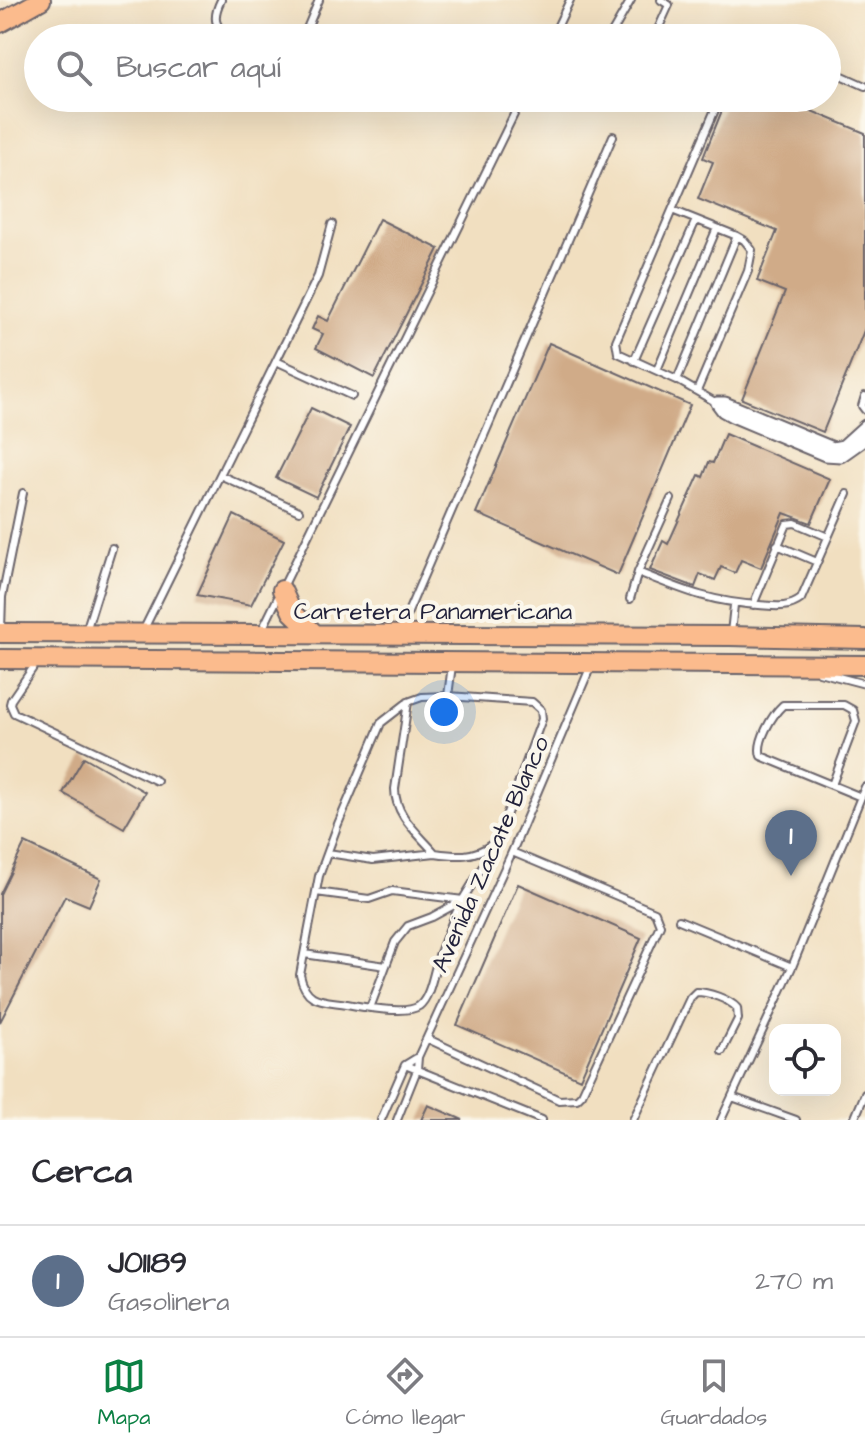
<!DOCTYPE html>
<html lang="es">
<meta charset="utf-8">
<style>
:root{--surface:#fff;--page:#f2f2f3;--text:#2b2b33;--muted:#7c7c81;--line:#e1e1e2;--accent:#0b8043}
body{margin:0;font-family:"Architects Daughter",sans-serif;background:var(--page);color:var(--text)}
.controls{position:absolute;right:24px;bottom:24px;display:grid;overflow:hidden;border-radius:16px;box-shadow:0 8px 32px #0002}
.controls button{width:72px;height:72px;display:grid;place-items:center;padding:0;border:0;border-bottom:2px solid var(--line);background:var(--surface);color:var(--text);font:40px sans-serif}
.you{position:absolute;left:444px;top:712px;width:28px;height:28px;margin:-20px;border:6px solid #fff;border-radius:50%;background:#1a73e8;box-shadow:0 0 0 12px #1a73e833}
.badge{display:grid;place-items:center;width:52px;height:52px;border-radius:50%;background:var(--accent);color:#fff;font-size:26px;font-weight:700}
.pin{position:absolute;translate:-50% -66px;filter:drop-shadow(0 2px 4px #0008)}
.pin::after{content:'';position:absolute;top:42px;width:28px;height:24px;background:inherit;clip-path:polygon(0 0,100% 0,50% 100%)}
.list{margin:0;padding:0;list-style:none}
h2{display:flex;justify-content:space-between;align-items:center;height:104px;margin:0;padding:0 32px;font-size:34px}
h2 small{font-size:26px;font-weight:400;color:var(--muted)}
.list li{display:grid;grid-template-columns:52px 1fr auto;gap:24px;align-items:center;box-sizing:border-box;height:112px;padding:0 32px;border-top:2px solid var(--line)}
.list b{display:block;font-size:30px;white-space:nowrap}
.list p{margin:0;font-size:26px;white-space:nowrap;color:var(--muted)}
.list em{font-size:26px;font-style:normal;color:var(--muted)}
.icon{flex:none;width:44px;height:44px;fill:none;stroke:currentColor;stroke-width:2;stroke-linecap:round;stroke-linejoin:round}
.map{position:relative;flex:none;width:865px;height:1120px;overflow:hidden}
.search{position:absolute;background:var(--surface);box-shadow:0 8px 32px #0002;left:24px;right:24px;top:24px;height:88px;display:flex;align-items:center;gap:20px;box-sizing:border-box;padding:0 28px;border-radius:44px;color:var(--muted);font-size:30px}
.sheet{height:216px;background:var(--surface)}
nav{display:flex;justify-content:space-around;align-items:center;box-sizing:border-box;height:112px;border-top:2px solid var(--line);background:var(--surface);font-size:22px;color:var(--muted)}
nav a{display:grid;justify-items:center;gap:4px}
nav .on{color:var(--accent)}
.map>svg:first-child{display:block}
.building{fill:#d0ab88}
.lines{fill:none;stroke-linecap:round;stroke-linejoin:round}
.service-casing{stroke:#6a646a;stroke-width:10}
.minor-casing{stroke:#6a646a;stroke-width:15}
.primary-casing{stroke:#6a646a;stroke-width:22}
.service{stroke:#fff;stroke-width:6}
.minor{stroke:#fff;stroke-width:11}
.primary{stroke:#fbbb8d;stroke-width:18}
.labels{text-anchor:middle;stroke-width:8;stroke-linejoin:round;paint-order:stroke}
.street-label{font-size:24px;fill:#22223b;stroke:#fbf7ec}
</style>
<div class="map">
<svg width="865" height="1120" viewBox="0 0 865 1120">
<rect width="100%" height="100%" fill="#fbf7ec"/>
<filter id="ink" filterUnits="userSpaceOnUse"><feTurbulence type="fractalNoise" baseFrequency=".0125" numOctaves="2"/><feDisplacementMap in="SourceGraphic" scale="16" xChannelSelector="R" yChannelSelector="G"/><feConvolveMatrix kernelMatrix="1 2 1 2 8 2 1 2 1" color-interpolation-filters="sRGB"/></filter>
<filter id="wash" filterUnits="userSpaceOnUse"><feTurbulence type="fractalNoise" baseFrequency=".006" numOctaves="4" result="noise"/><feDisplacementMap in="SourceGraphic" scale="32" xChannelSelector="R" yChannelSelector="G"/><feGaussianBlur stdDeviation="1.8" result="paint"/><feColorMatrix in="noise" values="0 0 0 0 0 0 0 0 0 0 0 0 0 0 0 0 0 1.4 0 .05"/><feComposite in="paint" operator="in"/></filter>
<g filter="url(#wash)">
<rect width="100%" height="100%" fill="#f1dfc0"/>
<g id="blocks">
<path class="building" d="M727,98H780L865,133V328L823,432L742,399L785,292L757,281L777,231L698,199L713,162L703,158Z
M379,219L439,249L374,378L316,348L323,334L312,329L318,316L328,321Z
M549,343L690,405L618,575L476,513Z
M311,408L350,427L316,497L276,478Z
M725,434L830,479L811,523L784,513L761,568L741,560L735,573L721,567L715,580L700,574L695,587L650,570L663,541L668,544L699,475L703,477L709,462L713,463Z
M234,515L284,540L251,605L197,595Z
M84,757L145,792L124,828L63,793Z
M25,843L101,879L89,906L65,896L0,1022V894Z
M518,884L641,938L580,1079L457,1025Z
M428,1105L463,1120H421Z"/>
</g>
</g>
<g filter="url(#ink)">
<use href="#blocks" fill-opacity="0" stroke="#6a646a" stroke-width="2"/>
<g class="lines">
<g class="service-casing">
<path id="service" d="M221,0C212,18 214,28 232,38
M303,38L319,0
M552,38L570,0
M609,38L631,0
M654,38L669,5L661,0
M827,69L865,86
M596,98L614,102L623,98
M672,210L737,236L744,240L752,250L748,271L697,391
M276,361L352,396
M634,361L696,220
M657,370L717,228
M677,380L737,236
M865,396L862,406L865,410
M717,403L677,380L618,353L616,341L720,98
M222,476L299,511
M777,545L817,562
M638,572C683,590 710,602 759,605C774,606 788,609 801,599L847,494
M630,599L638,572L671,499
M753,605L787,524L795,523L828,537
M1,630L2,597L23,493
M262,630L522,98
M86,631L112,548
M143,631L318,276L332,224
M399,633L613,136
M731,633L734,605
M37,662L11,700L10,704L14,713L157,781
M819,672L865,684
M448,696L532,702L541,710L542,719C527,759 513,801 496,840C487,862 475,879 463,899C454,915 448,933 441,950C434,965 432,996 419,1006C406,1015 363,1007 347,1004C322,1000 306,1003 300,975L319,876L338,824L381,723L408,702L422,697L448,696L452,665
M408,702L395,789C395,816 418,833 435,853C456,856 474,858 492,844
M832,785L856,721L853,710L844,705H783C772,715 756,742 761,756L861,797
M328,853L373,860L435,853
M316,892L369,899L392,891L463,900
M679,920L792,967
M304,954L386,966
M370,1008L395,942L408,926L432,917L463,900
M428,1039L559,1100L577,1099L582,1094L660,925L655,912L512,852
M405,1065L542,1120
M732,1097L796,1120
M381,1120L405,1065L418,1057
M397,1120L417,1070L418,1057L512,852L590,668
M633,1120L690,998L696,992C708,992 729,999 737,1008L738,1019L722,1051
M721,1120L792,967L865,787
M854,1120L865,1094"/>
</g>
<g class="minor-casing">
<path id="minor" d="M717,403L723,411L732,416L825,455L841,456L865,439
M717,403H725L833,448L843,446L865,426"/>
</g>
<g class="primary-casing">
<path id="primary" d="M0,23L41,0
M282,590L292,612L315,634
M0,633L730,636L865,639
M0,659L865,665"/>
</g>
<use href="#service" class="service"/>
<use href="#minor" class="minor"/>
<use href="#primary" class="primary"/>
</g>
</g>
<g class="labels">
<g class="street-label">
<text x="433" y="619">Carretera Panamericana</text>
<text transform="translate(490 854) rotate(-66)" y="8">Avenida Zacate Blanco</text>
</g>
</g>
</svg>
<div class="controls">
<button><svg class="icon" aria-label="locate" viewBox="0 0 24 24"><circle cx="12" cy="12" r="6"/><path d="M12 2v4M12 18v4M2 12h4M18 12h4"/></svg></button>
</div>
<div class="you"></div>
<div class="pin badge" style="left:791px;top:876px;background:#5c6f8a">1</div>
<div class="search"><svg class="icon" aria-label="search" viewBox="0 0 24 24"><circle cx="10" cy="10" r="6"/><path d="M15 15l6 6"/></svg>Buscar aquí</div>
</div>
<section class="sheet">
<h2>Cerca<small></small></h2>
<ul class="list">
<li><span class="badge" style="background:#5c6f8a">1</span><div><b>J01189</b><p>Gasolinera</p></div><em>270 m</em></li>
</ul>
</section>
<nav>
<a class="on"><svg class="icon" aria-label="map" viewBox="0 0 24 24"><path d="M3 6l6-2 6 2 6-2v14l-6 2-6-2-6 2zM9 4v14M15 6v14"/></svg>Mapa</a>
<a><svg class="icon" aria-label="directions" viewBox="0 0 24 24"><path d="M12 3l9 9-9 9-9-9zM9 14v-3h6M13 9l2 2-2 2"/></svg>Cómo llegar</a>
<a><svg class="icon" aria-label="saved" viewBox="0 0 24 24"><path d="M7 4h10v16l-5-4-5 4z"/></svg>Guardados</a>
</nav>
